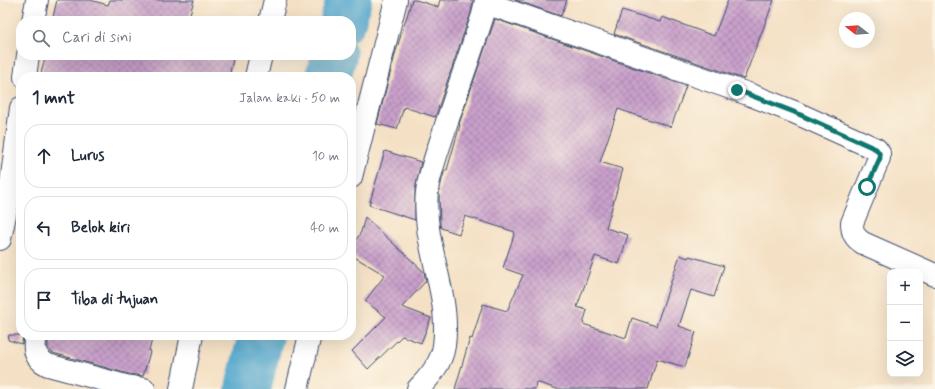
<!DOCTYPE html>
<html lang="id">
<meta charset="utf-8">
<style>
:root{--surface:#fff;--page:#f6f6f7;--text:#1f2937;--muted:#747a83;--line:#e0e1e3}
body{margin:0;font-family:Mynerve,sans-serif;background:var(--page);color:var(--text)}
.controls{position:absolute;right:12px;bottom:12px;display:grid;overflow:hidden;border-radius:8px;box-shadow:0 4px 16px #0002}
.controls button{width:36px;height:36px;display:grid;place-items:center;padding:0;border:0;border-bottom:1px solid var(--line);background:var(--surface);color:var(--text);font:20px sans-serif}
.compass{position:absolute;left:839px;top:12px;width:36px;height:36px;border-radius:50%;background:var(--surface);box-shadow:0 4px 16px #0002;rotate:287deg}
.stop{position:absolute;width:12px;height:12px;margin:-9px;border:3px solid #0f766e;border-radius:50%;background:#fff}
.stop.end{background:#0f766e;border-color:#fff;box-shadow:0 1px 4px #0008}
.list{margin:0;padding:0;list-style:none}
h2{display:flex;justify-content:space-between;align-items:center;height:52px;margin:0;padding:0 16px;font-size:17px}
h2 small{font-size:13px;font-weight:400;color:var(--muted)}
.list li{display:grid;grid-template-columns:26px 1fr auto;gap:12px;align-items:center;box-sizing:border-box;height:64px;margin:0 8px 8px;padding:0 8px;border:1px solid var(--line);border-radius:16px}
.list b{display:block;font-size:15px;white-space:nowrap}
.list em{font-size:13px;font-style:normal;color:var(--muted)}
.icon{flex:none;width:22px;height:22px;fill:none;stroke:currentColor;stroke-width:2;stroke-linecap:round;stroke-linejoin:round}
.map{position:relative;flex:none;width:935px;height:389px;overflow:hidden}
.search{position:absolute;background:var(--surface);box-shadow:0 4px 16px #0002;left:16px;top:16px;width:340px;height:44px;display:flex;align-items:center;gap:10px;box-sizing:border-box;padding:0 14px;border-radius:16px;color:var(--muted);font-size:15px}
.panel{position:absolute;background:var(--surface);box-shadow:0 4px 16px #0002;left:16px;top:72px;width:340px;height:268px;border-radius:16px}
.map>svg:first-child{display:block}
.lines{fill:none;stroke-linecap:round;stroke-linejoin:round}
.river{stroke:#50a5cc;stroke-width:46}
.building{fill:url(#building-cross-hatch)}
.minor-casing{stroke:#3c4a6d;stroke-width:24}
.tertiary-casing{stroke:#3c4a6d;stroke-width:24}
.minor{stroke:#fff;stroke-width:22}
.tertiary{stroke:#fff;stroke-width:22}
.route{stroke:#0f766e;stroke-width:5}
</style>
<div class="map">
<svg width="935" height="389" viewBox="0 0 935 389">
<defs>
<pattern id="building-cross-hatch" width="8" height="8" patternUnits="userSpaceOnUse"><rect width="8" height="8" fill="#c9a0ca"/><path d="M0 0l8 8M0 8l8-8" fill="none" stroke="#a283a7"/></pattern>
</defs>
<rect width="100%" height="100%" fill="#fcf5e5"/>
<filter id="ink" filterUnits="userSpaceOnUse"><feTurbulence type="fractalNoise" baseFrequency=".025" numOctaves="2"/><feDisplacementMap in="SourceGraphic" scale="8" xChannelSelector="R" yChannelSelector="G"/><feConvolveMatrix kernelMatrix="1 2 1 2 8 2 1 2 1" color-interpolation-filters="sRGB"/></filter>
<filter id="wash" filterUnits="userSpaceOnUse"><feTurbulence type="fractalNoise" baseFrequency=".012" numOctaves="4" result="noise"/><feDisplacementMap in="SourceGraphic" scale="16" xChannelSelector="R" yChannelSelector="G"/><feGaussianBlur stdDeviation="0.9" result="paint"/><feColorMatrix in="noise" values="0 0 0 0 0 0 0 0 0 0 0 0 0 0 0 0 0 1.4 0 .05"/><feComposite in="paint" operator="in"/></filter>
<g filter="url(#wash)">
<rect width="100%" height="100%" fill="#f4e0c4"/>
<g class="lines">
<path class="river" d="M343,21L349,0
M328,77L334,55
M248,389L261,335"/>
</g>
<g id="blocks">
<path class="building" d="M57,0H90L108,5L110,0H194L188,21H52Z
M412,0H416L438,7L440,0H473L471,12L435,117L404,107L397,129L377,124L396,51Z
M515,0H567L561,16Z
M728,0H774L744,79L614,34L622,10L660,22L662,17L714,36Z
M495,19L686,86L671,127L618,109L600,162L623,169L606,228L628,235L619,264L595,256L577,307L587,310L583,324L626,338L632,318L656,326L680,255L688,258L689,256L724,266L714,297L691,290L679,326L696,332L685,367L657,359L648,389H557L536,382L535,389H455L470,338L472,339L483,304L507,311L523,275L503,268L515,232L465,216L459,234L441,228L440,225L439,193L442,179L445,170H447L460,125L459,124Z
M46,55H234L229,77H40Z
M385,151L421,162L415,190V220L369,205Z
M365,217L424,272L426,281L402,307L431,318L421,343L402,336L368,369L352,351L386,317L365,301L385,275L351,255V249L361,232Z
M9,335H23L22,344L8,340Z
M48,335H153L149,351L150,352L143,376L129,374L53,353L48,349Z"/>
</g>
</g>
<g filter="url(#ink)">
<use href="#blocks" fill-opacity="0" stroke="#3c4a6d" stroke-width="1"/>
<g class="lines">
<g class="minor-casing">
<path id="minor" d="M486,3L751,95L794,112L876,149L879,153V158L852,223C852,233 855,238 863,243L935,275
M33,21L37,0
M25,77L28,55
M21,108L10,191L21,194
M0,239L10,191
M36,335C33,349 34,358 48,365L126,386L144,389
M418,389C427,380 436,370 441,357C444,350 445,339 445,330C446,284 422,239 427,192C429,172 440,145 446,125C458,88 471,52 483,15L486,0"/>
</g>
<g class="tertiary-casing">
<path id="tertiary" d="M270,21L275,0
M256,77L261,55
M351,177L396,0
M181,389L192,335
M297,389L310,335"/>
</g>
<use href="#minor" class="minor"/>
<use href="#tertiary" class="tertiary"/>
</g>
</g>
<g class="lines" filter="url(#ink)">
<path class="route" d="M737,90L794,112L876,149L879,153L880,158L867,187"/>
</g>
</svg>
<div class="controls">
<button>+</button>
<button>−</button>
<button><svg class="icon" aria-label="layers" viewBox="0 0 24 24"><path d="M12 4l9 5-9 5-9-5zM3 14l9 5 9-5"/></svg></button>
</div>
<svg class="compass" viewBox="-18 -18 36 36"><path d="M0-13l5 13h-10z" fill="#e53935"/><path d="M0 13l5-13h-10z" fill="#747a83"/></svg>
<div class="stop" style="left:867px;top:187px"></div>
<div class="stop end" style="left:737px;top:90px"></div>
<div class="search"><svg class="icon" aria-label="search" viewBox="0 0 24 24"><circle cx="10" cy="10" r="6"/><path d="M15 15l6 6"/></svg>Cari di sini</div>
<section class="panel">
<h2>1 mnt<small>Jalan kaki · 50 m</small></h2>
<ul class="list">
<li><svg class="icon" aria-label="ahead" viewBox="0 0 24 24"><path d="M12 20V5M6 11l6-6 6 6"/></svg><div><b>Lurus</b></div><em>10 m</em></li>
<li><svg class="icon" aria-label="left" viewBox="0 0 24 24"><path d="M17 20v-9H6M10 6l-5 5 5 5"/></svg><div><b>Belok kiri</b></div><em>40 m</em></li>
<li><svg class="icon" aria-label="arrive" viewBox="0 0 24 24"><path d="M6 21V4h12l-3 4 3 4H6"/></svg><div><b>Tiba di tujuan</b></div></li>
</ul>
</section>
</div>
